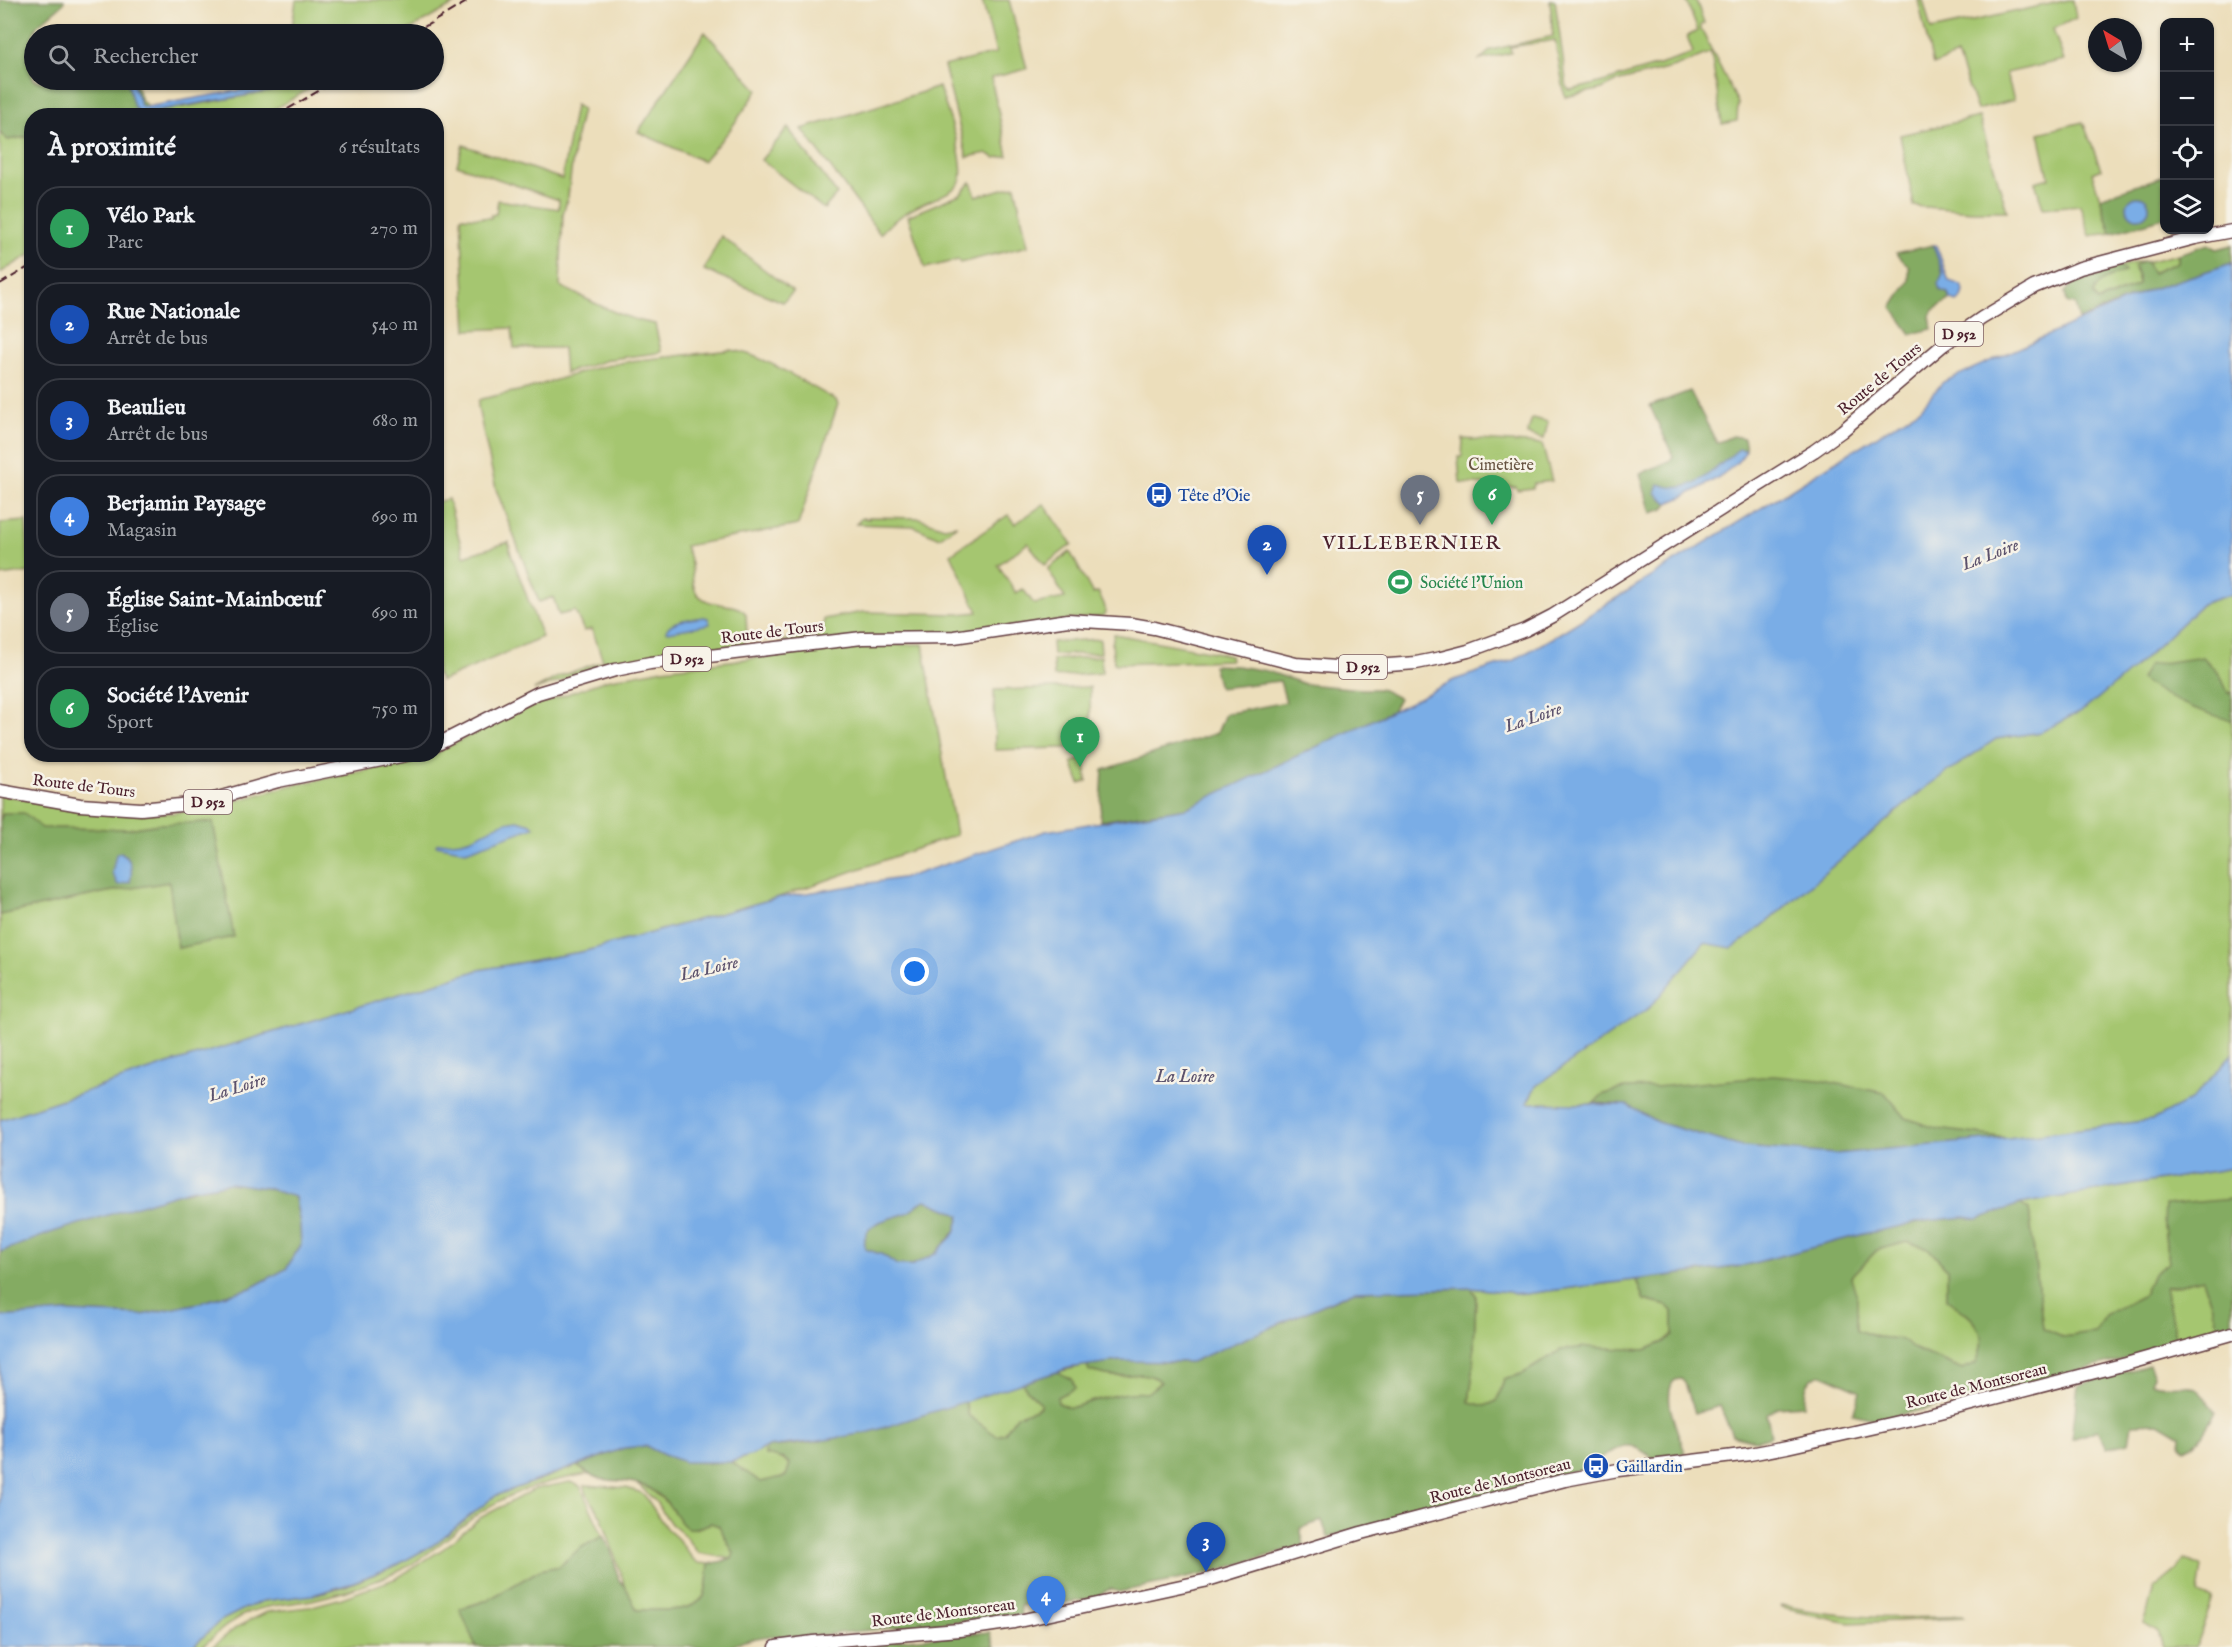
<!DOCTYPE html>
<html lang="fr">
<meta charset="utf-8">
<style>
:root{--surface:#171b24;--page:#242831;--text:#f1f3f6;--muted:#9ea1a6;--line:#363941;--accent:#d690ce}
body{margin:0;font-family:"IM FELL English",serif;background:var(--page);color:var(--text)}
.controls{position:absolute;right:18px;top:18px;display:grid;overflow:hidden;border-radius:12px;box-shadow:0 2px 4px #0004}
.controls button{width:54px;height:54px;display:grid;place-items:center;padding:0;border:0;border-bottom:2px solid var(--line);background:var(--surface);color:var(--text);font:30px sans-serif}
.compass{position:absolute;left:2088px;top:18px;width:54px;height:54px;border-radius:50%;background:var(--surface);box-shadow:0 2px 4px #0004;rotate:322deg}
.you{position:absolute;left:915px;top:972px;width:21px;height:21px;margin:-15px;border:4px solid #fff;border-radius:50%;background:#1a73e8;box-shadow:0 0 0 9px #1a73e833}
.badge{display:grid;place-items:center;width:39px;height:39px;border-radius:50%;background:var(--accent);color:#fff;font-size:20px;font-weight:700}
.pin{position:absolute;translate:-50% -50px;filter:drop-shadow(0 2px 3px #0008)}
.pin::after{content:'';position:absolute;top:32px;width:21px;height:18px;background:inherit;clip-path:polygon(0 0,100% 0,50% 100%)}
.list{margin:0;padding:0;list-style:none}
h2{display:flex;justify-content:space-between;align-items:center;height:78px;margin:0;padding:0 24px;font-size:26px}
h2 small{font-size:20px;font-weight:400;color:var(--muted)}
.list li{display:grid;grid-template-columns:39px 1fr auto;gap:18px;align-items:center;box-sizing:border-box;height:84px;margin:0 12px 12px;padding:0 12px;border:2px solid var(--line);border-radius:24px}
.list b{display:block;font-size:22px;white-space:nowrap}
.list p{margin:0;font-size:20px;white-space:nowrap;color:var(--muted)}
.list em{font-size:20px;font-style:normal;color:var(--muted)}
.icon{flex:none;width:33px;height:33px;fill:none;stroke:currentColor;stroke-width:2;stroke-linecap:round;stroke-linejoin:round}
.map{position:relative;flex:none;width:2232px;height:1647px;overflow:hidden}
.search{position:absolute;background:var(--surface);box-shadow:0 2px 4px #0004;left:24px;top:24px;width:420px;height:66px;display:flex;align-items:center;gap:15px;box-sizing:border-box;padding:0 21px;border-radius:33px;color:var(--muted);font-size:22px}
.panel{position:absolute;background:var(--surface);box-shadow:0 2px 4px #0004;left:24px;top:108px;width:420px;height:654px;border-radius:24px}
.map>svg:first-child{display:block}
.green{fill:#a5c66f;stroke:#78724d;stroke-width:1.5}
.forest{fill:#84ab62;stroke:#676546;stroke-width:1.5;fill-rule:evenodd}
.water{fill:#7aade6;stroke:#626688;stroke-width:1.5;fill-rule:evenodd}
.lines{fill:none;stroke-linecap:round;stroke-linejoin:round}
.major-casing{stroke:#623c41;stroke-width:15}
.major{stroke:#fff;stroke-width:12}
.rail{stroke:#4a1f2b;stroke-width:2;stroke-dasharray:9 4.5;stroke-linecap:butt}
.labels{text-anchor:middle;stroke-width:5;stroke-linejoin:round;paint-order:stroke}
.shield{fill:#f7f3e8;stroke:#7e5f64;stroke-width:1.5}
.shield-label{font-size:15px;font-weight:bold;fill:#4a1f2b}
.street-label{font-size:16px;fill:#4a1f2b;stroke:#f7f3e8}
.park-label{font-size:16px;fill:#65513f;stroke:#f7f3e8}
.transit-label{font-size:16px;fill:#164399;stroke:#f7f3e8;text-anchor:start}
.leisure-label{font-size:16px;fill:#27864d;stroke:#f7f3e8;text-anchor:start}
.water-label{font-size:18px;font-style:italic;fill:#5b516c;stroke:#f7f3e8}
.quarter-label{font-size:20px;letter-spacing:1.5px;fill:#4a1f2b;stroke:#f7f3e8}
</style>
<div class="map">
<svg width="2232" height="1647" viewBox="0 0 2232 1647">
<rect width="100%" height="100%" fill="#f7f3e8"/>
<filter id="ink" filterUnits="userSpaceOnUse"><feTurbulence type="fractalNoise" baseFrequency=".0167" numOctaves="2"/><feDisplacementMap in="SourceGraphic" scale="12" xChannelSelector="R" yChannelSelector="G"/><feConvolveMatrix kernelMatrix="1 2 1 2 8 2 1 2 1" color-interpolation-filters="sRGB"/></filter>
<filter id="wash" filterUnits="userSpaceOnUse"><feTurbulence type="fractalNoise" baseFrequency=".008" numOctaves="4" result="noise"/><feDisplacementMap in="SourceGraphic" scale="24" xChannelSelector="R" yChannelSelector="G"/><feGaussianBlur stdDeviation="1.35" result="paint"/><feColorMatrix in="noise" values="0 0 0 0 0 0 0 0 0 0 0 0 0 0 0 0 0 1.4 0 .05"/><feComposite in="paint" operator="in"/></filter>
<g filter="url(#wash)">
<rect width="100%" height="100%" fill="#ecdebb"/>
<path class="green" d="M296,0H462L402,34H291Z
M982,0H1009L1027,69L991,78L1008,156L995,158L987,153L967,157L944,66L996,53Z
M1550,0H1555L1567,88L1570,90C1586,87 1600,83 1616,78C1642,69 1668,64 1693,53L1687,36L1698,31L1686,0H1696L1704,23L1701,25V29L1738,103L1737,121L1722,124L1711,52L1675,67L1616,82L1602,89L1565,97L1555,40L1510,47L1511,53L1480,60L1491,50L1553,36Z
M1918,0H1923L1931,30L2068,0H2073L2076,18L2053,29L2064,60L2006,73L2014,100L1977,110L1957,55L1933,65Z
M705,32L758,90L729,131L703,161L638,132Z
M274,80H325L264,115L133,116L272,91L275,86Z
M939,87C945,105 971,171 958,185C952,192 942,195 934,199C914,207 895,217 880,234L802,129Z
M575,105L582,109L575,141L568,196L563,214L560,286C589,300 622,319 655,324L661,351L657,353L611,359L565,373L563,348H514L512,328L467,330L461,217L491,218V215L496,214L498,200L559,209V200L457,165L463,145L562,179Z
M1979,117L2007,211H1972L1914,206L1900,135Z
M2083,122L2101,169L2092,173L2111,233C2104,235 2097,234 2090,236L2080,205L2043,208L2035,182L2049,178L2039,133Z
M788,128L837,194L824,209L761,160Z
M0,133L8,140L32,136L31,254L0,273Z
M971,182L976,196L1015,186L1028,246L960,263L958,260L925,268L908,216L960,194Z
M721,236L793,292L783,302L704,270Z
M2178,254V262L2152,273L2146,262Z
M2142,261L2134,267L2138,275V285L2097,302L2093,294C2098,281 2112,275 2124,272L2120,266Z
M731,350C763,354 807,385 836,400L838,404L798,525L685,546C687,551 689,555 690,560C693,569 691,584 696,592C708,610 737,600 746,614L747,636L744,645L684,653L602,668L534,690L558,677L603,661L592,629L584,631L575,611L559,615L553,597L539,602L496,489L478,408V401L481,399L527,389L591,369L630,361Z
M1532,418L1548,422L1544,439L1527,435Z
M1463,439L1542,444L1552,481L1534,483L1533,488L1517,490L1516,487L1460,483L1458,457H1462Z
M448,499L464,556L509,542L510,551L542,637L441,681L436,673V502Z
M1044,504L1072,544L1045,565L1028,543L998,565L1016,593L1023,589L1034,604L1065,598L1048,569L1070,552L1093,594L1098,592L1104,604L1106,612L1103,616L965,632L780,643L782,641L804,636L823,626L824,619L863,612L959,614L978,612L951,554L1008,515L1015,524Z
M868,517L919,518L944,527L957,525L939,538L913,526L856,524L862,518L869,519Z
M26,521L30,572L0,576V523Z
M2232,594V1054L2191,1100L2153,1120L2008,1138L1835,1154L1627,1105L1527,1103L1536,1086L1650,1007L1704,943L1761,927L1927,786L1996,739L2041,732L2134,668L2202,604Z
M1114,634L1230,655L1231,660L1117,664L1114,663L1112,644Z
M1100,639L1101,653L1053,655L1052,642Z
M923,644L956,835L776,898L586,951L479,970L168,1064L0,1120V915L107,892L169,882L219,853L63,844L160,824L128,829L41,828L3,813L0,821V795L116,812L172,813L215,807L288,786L413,761L431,755L436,754L437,752L515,713L606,680L663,669L805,652L876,645Z
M1101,656L1102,673L1054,677L1053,660Z
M1090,687L1091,747L995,750L994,690Z
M1085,759L1087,781L1080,784L1072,762Z
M2232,1168V1199L2217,1201L2164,1225L2168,1263L2153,1274L2144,1295L2105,1315L2096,1333L2062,1337L2043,1329L2029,1210L2020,1204Z
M1907,1242L1928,1248L1947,1269V1300C1974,1318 1991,1330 1976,1363L1962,1369L1915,1349L1901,1339L1877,1337L1857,1330L1851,1277L1877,1250Z
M2203,1279L2221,1334L2177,1346L2164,1288Z
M1636,1280L1644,1300L1668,1306L1673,1312V1334L1664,1342L1645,1350H1561L1524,1373L1504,1380L1497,1401L1485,1406L1469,1402L1473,1371L1476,1295L1471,1288L1525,1294Z
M1087,1365L1090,1371C1099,1373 1109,1377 1119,1376C1135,1375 1147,1370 1161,1381L1147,1394C1121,1390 1095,1401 1070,1408L1058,1403L1056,1397L1074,1388L1072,1379L1057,1372Z
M1022,1383L1028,1391L1041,1403L1038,1408L1016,1416L1005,1433L997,1436L968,1415L965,1401Z
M766,1447L765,1455L777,1457L790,1464L786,1476L761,1482L731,1462L752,1455Z
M577,1466L588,1474C551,1480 512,1490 481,1512C452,1532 428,1558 395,1573C369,1584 340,1594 312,1600C292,1604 269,1604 250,1612C231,1620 216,1634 202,1647H192L220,1621L244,1609L263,1601L313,1595L346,1586L397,1565L433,1545L495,1496Z
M570,1482L580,1486L603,1536L580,1548L560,1566L540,1570L488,1600L461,1608L476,1647H212L237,1627L267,1612L309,1607L342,1598L397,1578L443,1549L480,1518L535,1489Z
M636,1482L652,1490L696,1529L711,1523L719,1526L734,1554L732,1559L698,1553L683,1534L671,1524L656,1502Z
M585,1485L626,1488L639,1492L645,1496L666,1528L678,1539L692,1558L698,1563L709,1564C708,1571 707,1591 704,1596C692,1615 656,1609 637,1610L625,1586L602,1518L586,1493Z
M2184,1559L2202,1567L2198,1594L2213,1599L2195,1647H2162L2157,1631L2144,1623L2154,1588L2176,1570Z
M1781,1605C1841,1619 1901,1619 1962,1616L1964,1618L1849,1623L1782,1608Z"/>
<path class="forest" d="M0,0H64V3L37,26L31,40L28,61L34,80L56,84L66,80H134L142,101L154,111L133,116H32L31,136L8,140L0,133Z
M2164,176V218L2111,233L2100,198Z
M2208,244L2217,249L2232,245V263L2149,290L2079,320L2075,304L2067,303L2065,292L2075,282L2120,266L2125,272C2112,275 2098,281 2093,294L2098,302L2138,285V275L2134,267L2142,261L2146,262L2152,273L2178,262V254Z
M1933,245L1943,273L1940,290L1948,293L1950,300L1933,310L1930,316L1932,329L1911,334L1892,308L1909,281V267L1896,253Z
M1690,391L1717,443L1732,436L1744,438L1746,450L1744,449C1725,459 1708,479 1690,486C1675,492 1674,484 1661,498L1668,503L1664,509L1651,513L1640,474L1670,461L1673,456L1650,406Z
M2203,657L2220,675L2228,693L2232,692V721C2197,710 2170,701 2140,679L2148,665Z
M1213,665L1237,666L1267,671L1305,684L1362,689H1381L1399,698L1392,711L1187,808L1100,821L1103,770L1217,733L1225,714L1286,702L1280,681L1219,688Z
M3,813H24L42,828L128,829L160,824L213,822L234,937L178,948L169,882L107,892L0,915V821Z
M1773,1076L1819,1080L1885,1093L1906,1118L1938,1129L2008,1138L1835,1154L1742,1147L1657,1122L1627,1105L1594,1103L1602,1095L1624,1088L1656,1087Z
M230,1183L266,1188L295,1197L300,1224L301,1245L286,1269L251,1288L199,1303L142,1315L65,1312L0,1317V1252C74,1223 152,1196 230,1183Z
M2232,1199V1331L2221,1334L2203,1279L2165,1287L2177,1346L1985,1395L1878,1420L1853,1414L1860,1392L1854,1388L1822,1374C1804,1380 1806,1388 1804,1405L1777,1407L1767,1415L1771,1436L1755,1441L1732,1435L1720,1406L1695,1413L1685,1383L1681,1379L1674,1380C1661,1399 1679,1433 1685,1453L1653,1458C1645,1453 1635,1444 1625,1446C1609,1449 1600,1463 1585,1468C1499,1492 1414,1515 1328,1537L1322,1521L1300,1528L1304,1545L1210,1573L1119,1592L1111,1589L1103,1592L1098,1598L1055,1604L1052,1599L1020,1606L1021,1615L801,1637C776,1634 752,1635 730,1647H476L460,1609L488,1600L540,1570L560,1566L580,1548L603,1536L611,1550L619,1580L625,1586L637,1610C656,1609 692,1615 704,1596C707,1590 708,1571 709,1564L732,1559L734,1553L719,1526L711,1523C684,1534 685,1528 671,1508C667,1501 657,1493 651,1489C635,1480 619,1482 602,1479C592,1477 585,1471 577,1466L624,1448L646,1446L664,1455L703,1463L731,1462L761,1482L786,1476L790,1464L784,1459L765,1455L766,1447C835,1444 900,1423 965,1401L968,1415L997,1436L1005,1433L1016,1416L1039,1408L1041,1403L1028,1391L1022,1383L1057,1372L1072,1379L1075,1388L1057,1397L1058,1403L1070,1408C1095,1401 1121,1390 1147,1393L1161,1382C1147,1370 1135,1375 1119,1376C1109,1377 1099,1373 1089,1371L1087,1365L1118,1361L1191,1362L1355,1291L1471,1288L1476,1295L1473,1371L1469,1402L1485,1406L1497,1401L1504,1380L1524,1373L1561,1350L1586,1347L1645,1350L1664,1342L1673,1335V1312L1667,1306L1644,1300L1636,1280L1742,1266L1864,1234L1925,1221L1964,1217L1978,1219L2020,1204L2029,1210L2043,1329L2062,1337L2095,1333L2105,1315L2144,1295L2153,1274L2168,1263L2164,1225L2165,1205ZM1907,1242L1928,1248L1947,1269V1300C1974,1318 1991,1330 1976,1363L1962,1369L1915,1349L1901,1339L1877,1337L1857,1330V1297L1851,1277L1877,1250Z
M926,1200C938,1207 949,1208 960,1216L955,1232L935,1254L913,1265H897L883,1255L865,1249C860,1221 888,1220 907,1213C915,1210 917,1202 926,1200Z
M2149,1365L2154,1375L2151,1383C2165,1390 2184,1380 2197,1390C2204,1395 2210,1405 2216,1412L2202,1435L2193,1445L2185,1450L2180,1445L2181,1436L2159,1423L2132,1424L2129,1443L2107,1448L2098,1430L2072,1439L2078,1385Z
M990,1632L995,1647H838L849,1644Z"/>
<path class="water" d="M127,80H131L141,106L146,107L269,85L276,86L272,91L154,111L139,112L134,107Z
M2127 207a11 11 0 1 1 22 0a11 11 0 1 1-22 0Z
M1933,245H1936L1949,281L1961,285L1964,291L1962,298L1957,302L1950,300L1948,293L1940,290L1938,284L1943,273Z
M2232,263V594L2202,604L2134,668L2085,709L2041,732L1996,739L1927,786L1761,927L1732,948L1704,943L1650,1007L1536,1086L1527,1103L1627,1105L1657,1122L1742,1147L1835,1154L2008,1138L2152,1120L2191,1100L2232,1054V1168L2020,1204L1978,1219L1964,1217L1925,1221L1864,1234L1742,1266L1525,1294L1471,1288L1354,1291L1191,1362L1118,1361L1069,1368L870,1432L819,1441L766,1447L752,1455L731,1462H685L664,1455L646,1446L624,1448L495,1496L433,1545L397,1565L346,1585L313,1595L263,1601L244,1609L220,1621L192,1647H0V1317L65,1312L142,1315L199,1303L251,1288L286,1269L301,1245L300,1224L295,1197L266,1188L230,1183L189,1190L53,1232L0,1252V1120L168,1064L479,970L586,951L776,898L907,877L1046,831L1187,808L1407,704L1454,680L1514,660L1557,635L1920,409L1943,382L2149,290ZM926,1200C938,1207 949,1208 960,1216L955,1233L935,1254L913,1265H897L883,1255L865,1249C860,1221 888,1220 907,1213C914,1210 917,1202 926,1200Z
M1739,449L1746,450C1736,472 1689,495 1668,503L1656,493L1659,484C1692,498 1715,467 1739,449Z
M704,617L708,618L710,624L669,632L666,631C671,619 692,619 704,617Z
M518,820L531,824L534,827L466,851L436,845L438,843C452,842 464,842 477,836C493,828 499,822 518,820Z
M121,852C132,859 133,870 130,882L118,885L112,873L116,854Z"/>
</g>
<g filter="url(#ink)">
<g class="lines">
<g class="major-casing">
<path id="major" d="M1718,511L1814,451L1842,431L1943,345L1982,318L2034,287L2080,268L2195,238L2232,231
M436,745L538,693L615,670L650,663L862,638L954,637L1068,620L1131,624L1154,628L1296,664L1348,668L1416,663L1441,658L1468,651L1525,630L1552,616L1723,508
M0,791L80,805L141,809L200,803L278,781L411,754
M776,1647L813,1642L959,1630L1014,1622L1204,1581L1361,1533L1565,1480L1618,1470L1750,1454L1787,1447L1929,1415L2126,1364L2232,1334"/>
</g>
<use href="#major" class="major"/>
<path class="rail" d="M412,34L470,0
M276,116L337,80
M0,284L32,265"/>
</g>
</g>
<defs>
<g id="bus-disc" transform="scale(1.35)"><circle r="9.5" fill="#1a4fb4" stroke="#f7f3e8"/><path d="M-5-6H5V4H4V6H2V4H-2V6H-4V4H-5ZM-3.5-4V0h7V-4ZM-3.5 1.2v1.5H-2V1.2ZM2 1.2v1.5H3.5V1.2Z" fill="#fff"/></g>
<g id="stadium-disc" transform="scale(1.35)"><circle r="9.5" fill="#2e9e5b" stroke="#f7f3e8"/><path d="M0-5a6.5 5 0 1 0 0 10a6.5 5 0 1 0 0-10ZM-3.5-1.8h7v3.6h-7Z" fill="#fff"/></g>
</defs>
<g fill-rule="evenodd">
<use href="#bus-disc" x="1159" y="495"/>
<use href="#stadium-disc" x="1400" y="582"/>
<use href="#bus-disc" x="1596" y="1466"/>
</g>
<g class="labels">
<g class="shield">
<rect x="1935" y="322" width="48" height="24" rx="4.5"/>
<rect x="663" y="647" width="48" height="24" rx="4.5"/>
<rect x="1339" y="655" width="48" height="24" rx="4.5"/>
<rect x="184" y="790" width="48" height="24" rx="4.5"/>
</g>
<g class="shield-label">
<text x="1959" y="339">D 952</text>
<text x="687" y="664">D 952</text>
<text x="1363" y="672">D 952</text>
<text x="208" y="807">D 952</text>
</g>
<g class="street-label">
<text transform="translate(1879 378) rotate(-40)" y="6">Route de Tours</text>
<text transform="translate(772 631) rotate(-7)" y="6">Route de Tours</text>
<text transform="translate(84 785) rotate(7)" y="6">Route de Tours</text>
<text transform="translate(1976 1385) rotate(-14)" y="6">Route de Montsoreau</text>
<text transform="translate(1500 1480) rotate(-14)" y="6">Route de Montsoreau</text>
<text transform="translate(943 1612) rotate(-7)" y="6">Route de Montsoreau</text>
</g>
<g class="park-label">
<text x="1501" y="470">Cimetière</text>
</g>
<g class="transit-label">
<text x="1178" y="501">Tête d'Oie</text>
<text x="1616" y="1472">Gaillardin</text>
</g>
<g class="leisure-label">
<text x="1420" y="588">Société l'Union</text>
</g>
<g class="water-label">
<text transform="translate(1990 554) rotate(-21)" y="6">La Loire</text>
<text transform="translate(1533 717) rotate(-19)" y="6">La Loire</text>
<text transform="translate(709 968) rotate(-13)" y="6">La Loire</text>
<text x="1185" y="1082">La Loire</text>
<text transform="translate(237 1087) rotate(-17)" y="6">La Loire</text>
</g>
<g class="quarter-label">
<text x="1412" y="549">VILLEBERNIER</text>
</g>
</g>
</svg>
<div class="controls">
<button>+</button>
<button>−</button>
<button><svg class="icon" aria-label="locate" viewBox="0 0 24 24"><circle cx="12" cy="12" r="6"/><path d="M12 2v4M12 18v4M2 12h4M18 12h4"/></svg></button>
<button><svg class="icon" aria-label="layers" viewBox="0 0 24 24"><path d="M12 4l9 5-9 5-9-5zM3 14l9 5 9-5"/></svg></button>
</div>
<svg class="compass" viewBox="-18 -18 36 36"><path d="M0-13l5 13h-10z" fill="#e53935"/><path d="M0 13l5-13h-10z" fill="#9ea1a6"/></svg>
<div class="you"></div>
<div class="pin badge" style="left:1080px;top:767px;background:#2e9e5b">1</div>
<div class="pin badge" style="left:1267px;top:575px;background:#1a4fb4">2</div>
<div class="pin badge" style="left:1206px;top:1572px;background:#1a4fb4">3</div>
<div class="pin badge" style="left:1046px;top:1626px;background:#3f7fe0">4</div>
<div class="pin badge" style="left:1420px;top:525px;background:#6b7280">5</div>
<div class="pin badge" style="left:1492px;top:525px;background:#2e9e5b">6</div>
<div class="search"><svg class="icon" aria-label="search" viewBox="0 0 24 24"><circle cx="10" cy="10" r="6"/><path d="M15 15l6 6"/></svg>Rechercher</div>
<section class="panel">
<h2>À proximité<small>6 résultats</small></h2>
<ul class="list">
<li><span class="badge" style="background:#2e9e5b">1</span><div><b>Vélo Park</b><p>Parc</p></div><em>270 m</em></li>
<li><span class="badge" style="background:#1a4fb4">2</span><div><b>Rue Nationale</b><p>Arrêt de bus</p></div><em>540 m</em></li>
<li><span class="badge" style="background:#1a4fb4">3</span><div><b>Beaulieu</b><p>Arrêt de bus</p></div><em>680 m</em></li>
<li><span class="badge" style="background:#3f7fe0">4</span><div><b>Berjamin Paysage</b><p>Magasin</p></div><em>690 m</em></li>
<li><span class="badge" style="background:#6b7280">5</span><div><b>Église Saint-Mainbœuf</b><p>Église</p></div><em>690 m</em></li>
<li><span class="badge" style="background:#2e9e5b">6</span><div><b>Société l'Avenir</b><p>Sport</p></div><em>750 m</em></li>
</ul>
</section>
</div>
